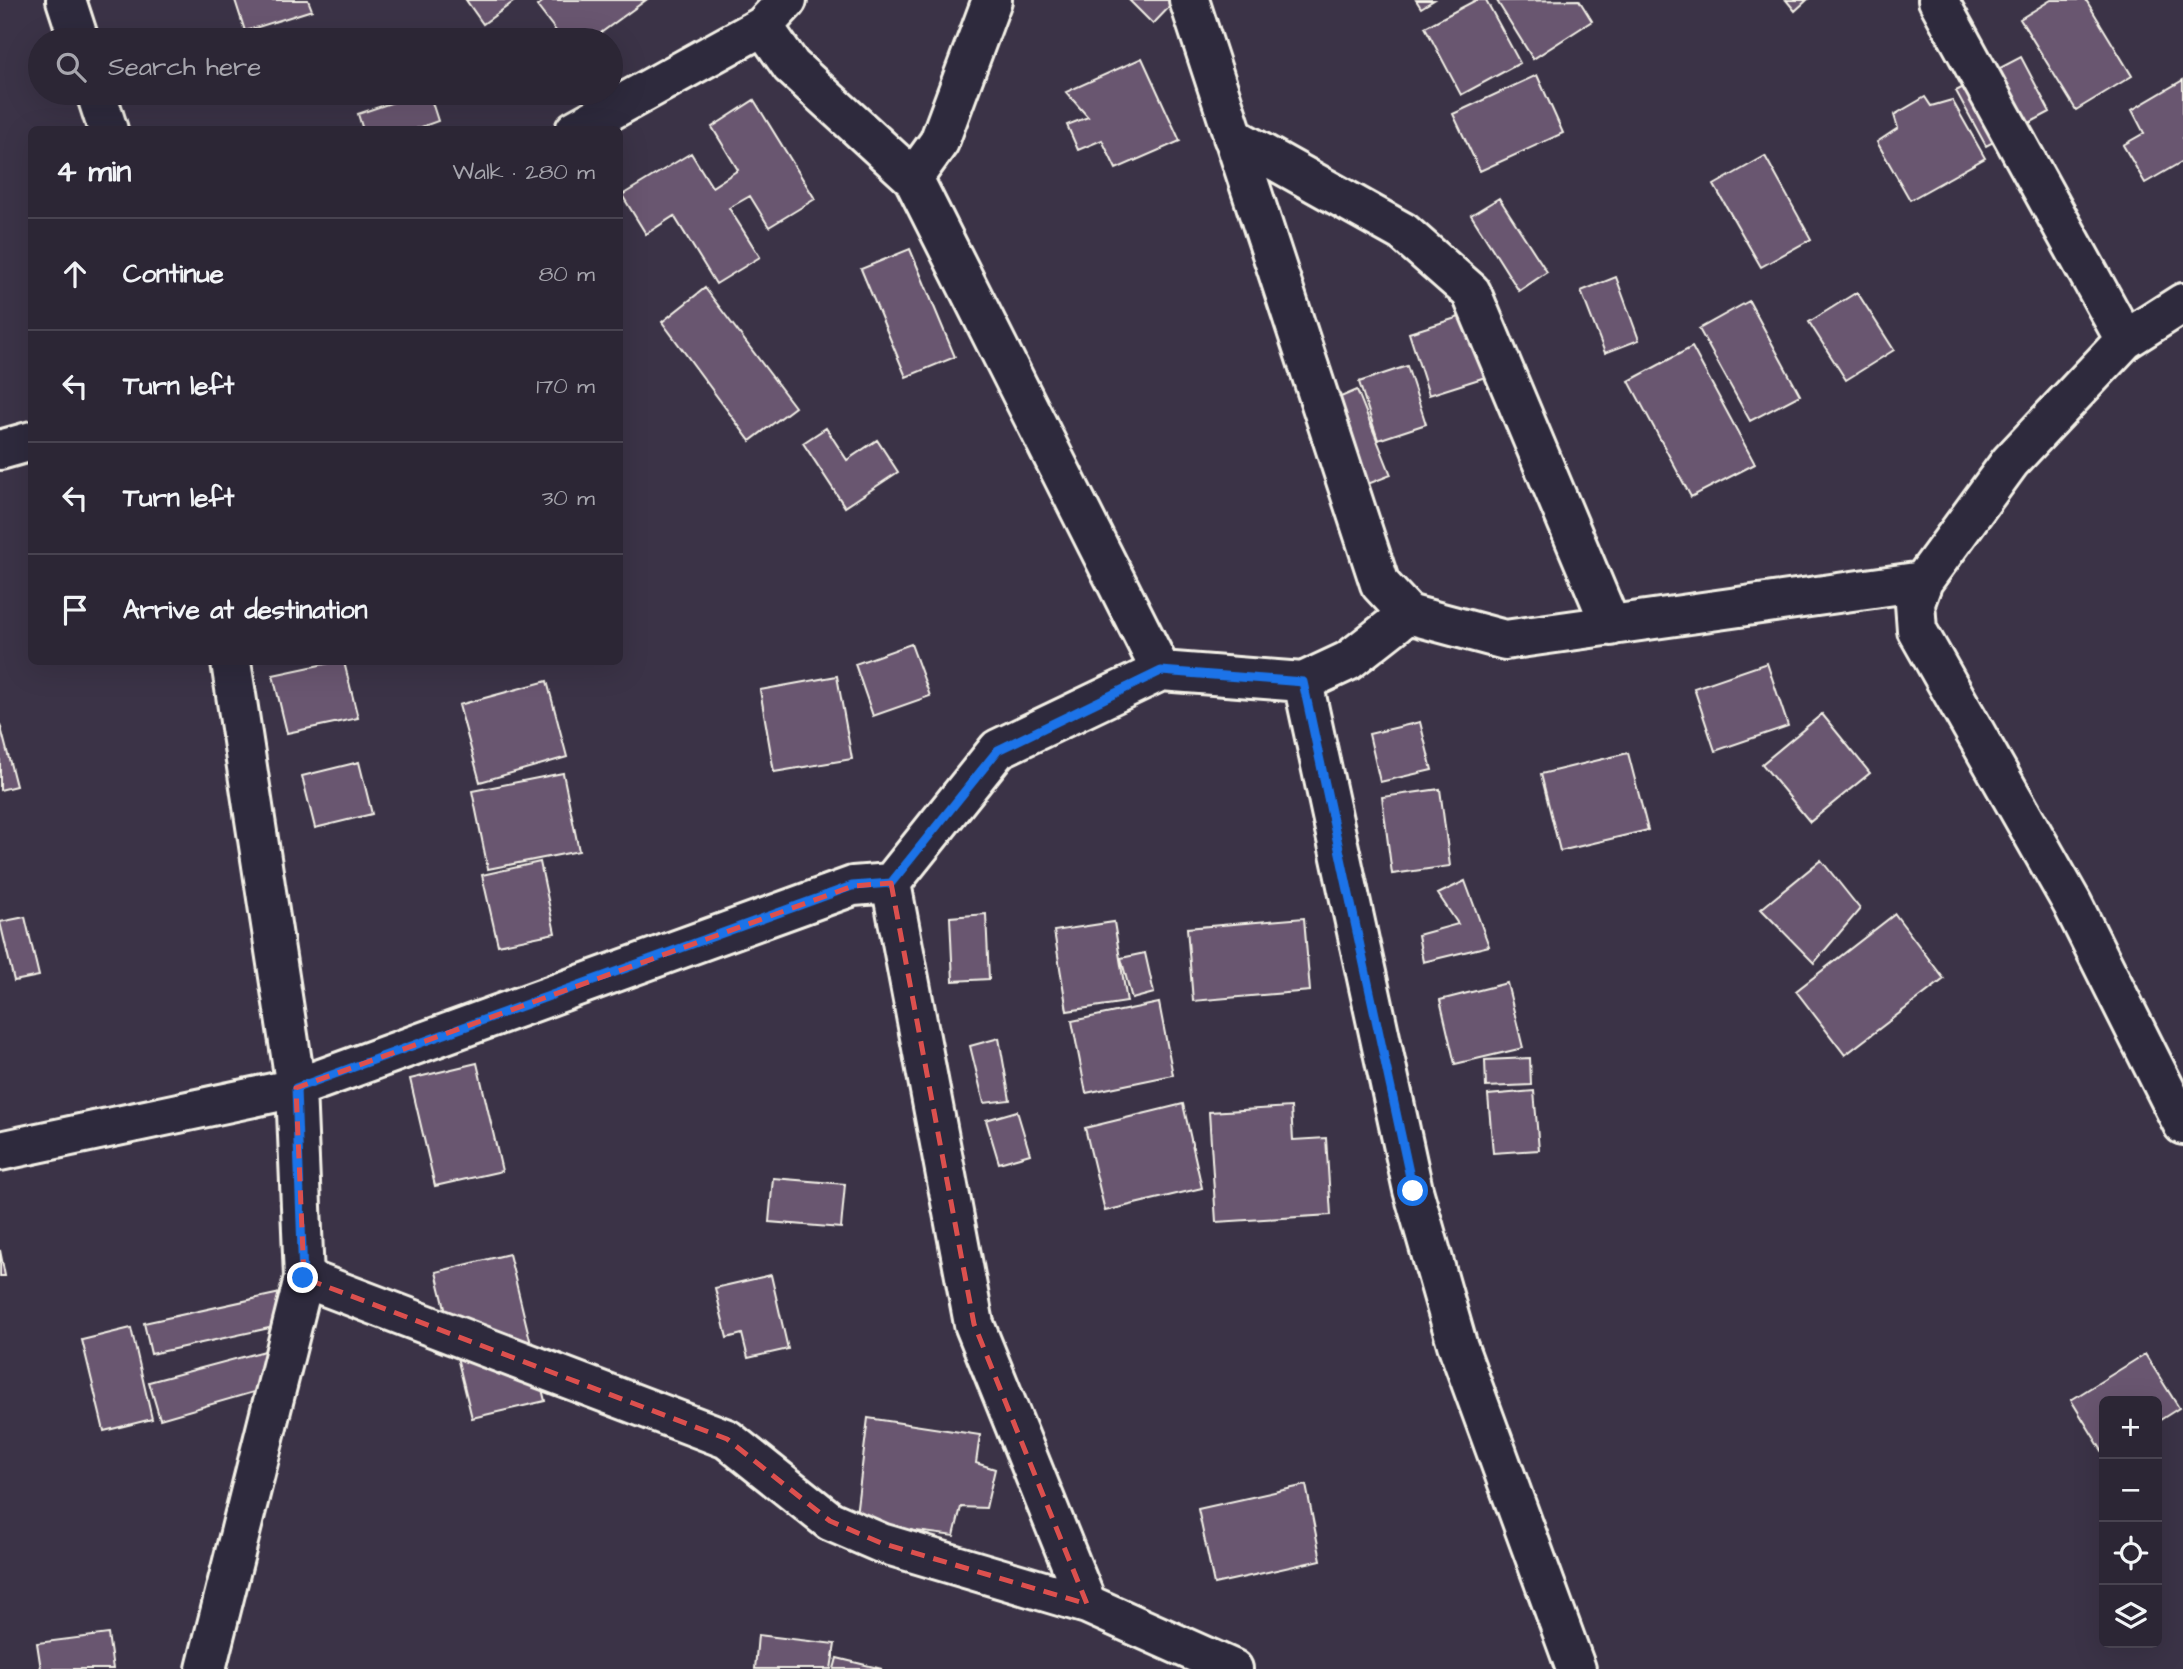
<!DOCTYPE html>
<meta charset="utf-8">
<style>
:root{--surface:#2c2635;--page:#383241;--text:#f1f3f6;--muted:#a6a5ad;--line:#484350}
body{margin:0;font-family:"Architects Daughter",sans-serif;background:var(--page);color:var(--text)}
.controls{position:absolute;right:21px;bottom:21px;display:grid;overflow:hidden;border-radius:10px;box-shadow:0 7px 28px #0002}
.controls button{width:63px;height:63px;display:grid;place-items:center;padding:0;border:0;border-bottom:2px solid var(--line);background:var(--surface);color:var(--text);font:35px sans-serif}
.stop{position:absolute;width:21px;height:21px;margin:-16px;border:5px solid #1a73e8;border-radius:50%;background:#fff}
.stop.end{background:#1a73e8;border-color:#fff;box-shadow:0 2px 7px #0008}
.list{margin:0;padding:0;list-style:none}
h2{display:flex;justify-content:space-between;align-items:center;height:91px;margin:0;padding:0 28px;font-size:30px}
h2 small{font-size:23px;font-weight:400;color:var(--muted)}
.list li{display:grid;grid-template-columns:46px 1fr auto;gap:21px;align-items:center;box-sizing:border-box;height:112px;padding:0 28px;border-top:2px solid var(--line)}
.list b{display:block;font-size:26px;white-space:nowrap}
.list em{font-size:23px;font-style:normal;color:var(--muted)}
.icon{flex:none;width:38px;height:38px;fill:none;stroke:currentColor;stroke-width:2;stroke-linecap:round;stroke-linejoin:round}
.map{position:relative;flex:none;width:2183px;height:1669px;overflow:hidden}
.search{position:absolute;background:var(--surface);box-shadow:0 7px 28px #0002;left:28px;top:28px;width:595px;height:77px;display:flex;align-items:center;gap:18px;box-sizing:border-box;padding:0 24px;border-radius:38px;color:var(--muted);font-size:26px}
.panel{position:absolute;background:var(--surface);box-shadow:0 7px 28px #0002;left:28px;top:126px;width:595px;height:539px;border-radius:10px}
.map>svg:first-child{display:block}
.building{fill:#695770;stroke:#f4f1e8;stroke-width:2}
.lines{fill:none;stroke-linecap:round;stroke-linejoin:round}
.minor-casing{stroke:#f4f1e8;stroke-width:44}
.minor{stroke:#2f2a3d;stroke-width:38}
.route{stroke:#1a73e8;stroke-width:9}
.marked{fill:none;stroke:#dc504e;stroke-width:5;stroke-dasharray:14 9;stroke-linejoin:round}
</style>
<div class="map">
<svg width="2183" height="1669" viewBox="0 0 2183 1669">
<rect width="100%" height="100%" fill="#3b3347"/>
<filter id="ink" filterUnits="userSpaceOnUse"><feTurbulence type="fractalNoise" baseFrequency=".0143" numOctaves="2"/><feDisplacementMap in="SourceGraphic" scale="14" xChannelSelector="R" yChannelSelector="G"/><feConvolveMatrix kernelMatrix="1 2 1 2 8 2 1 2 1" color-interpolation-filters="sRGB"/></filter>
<g filter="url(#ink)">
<path class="building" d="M235,0H308L312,10L245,31Z
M466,0H516L483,24Z
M545,0H646L591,40H563L537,6Z
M1129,0H1176L1153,24Z
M1416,0H1434L1421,8Z
M1476,0H1486L1520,63L1461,95L1425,27Z
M1579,0L1592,21L1533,59L1497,1Z
M1786,0H1807L1795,11Z
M2051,0H2086L2132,76L2076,110L2020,19Z
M2021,57L2050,112L1986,146L1956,91Z
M1142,58L1180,141L1116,169L1102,140L1078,150L1067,125L1088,117L1066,92Z
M1537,75L1563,133L1480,171L1453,114Z
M2183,80V161L2145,183L2123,145L2144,133L2132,110Z
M397,93H429L438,121L413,130H363L358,114L400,100Z
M1925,97L1931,106L1952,100L1985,158L1910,200L1877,142L1898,128L1894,115Z
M754,100L815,199L769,227L750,196L729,208L760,257L716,284L674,216L646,234L622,195L691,153L712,187L738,170L712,127Z
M1765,156L1811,239L1761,267L1714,185Z
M1499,198L1547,272L1519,291L1471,215Z
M910,249L955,357L906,377L861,269Z
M1616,277L1639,340L1605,353L1581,291Z
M705,288L795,407L750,441L662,322Z
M1857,292L1894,350L1846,380L1809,322Z
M1749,301L1800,395L1750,421L1699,329Z
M1478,311L1498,373L1429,395L1409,333Z
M1692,347L1755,464L1691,497L1629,381Z
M1407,366L1426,424L1378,440L1359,382Z
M1357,390L1391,475L1355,489L1322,405Z
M826,428L847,460L877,440L898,472L845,507L803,443Z
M911,644L930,696L873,716L855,664Z
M334,662H344L358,718L287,733L273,675Z
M1767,663L1788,726L1715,751L1694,688Z
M837,676L852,759L774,772L760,690Z
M547,681L567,757L480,782L459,705Z
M1822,714L1870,773L1810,822L1762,764Z
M1420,722L1432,770L1380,782L1369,734Z
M0,724L16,786L0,790Z
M1628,753L1648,830L1560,851L1541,774Z
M359,762L372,814L315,828L302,776Z
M563,773L579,851L488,869L472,791Z
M1440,789L1450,866L1392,874L1382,797Z
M1821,860L1860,909L1814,963L1761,909Z
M540,862L555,933L498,945L482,875Z
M1465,881L1489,946L1423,962L1418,935L1458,924L1438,894Z
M986,914L989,979L953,981L950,917Z
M1895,914L1944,979L1845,1055L1796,991Z
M25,917L39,976L14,981L0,922Z
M1304,918L1310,991L1193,1001L1187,928Z
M1114,922L1127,1002L1067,1011L1054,931Z
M1145,953L1154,993L1132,999L1121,958Z
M1507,983L1523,1048L1455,1064L1440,1000Z
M1159,1003L1173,1075L1086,1093L1072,1021Z
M999,1038L1010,1100L984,1103L970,1046Z
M1530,1058L1531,1085L1486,1087L1485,1060Z
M477,1063L502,1171L435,1186L410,1079Z
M1534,1091L1539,1150L1493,1153L1488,1095Z
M1183,1104L1202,1188L1105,1211L1085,1128Z
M1291,1107L1293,1140L1326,1138L1331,1215L1216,1222L1209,1112Z
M1017,1111L1030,1154L999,1163L986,1120Z
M773,1178L845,1184L841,1228L769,1222Z
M0,1250L5,1276H0Z
M509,1254L545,1401L472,1418L436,1272Z
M771,1275L788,1349L748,1358L742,1334L727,1338L715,1288Z
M285,1292L292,1323L151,1354L144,1323Z
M131,1328L152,1419L104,1431L82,1340Z
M287,1345L295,1380L160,1419L149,1382Z
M2145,1354L2179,1408L2157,1422V1401H2104V1454L2071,1400Z
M868,1418L980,1435L976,1463L995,1469L986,1508L961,1507L954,1536L855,1523Z
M1306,1485L1321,1560L1214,1584L1198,1509Z
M108,1634L113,1669H41L37,1643Z
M758,1635L835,1644L831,1669H755Z
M837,1658L882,1669H834Z"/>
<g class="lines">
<g class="minor-casing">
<path id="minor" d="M66,0L79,40
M1189,0L1380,584L1408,614L1505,640L1923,581
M1938,0L2125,340
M763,26L791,66L913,178L1161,671
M96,93L108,130
M575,130L763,26L787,0
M1233,137L1403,232L1471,292L1611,626
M913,178L939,142L992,0
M2183,303L2125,340L2010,462L1923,581L1915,603L1917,630L2072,903L2183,1125
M0,450L32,441
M1303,682L1413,1190L1457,1344L1576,1669
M891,883L974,1324L1087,1604
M0,1151L296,1088L853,886L891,883L998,749L1161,671L1303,682L1348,661L1408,614
M304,1278L727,1439L830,1521L881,1543L1087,1604L1233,1669
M206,1669L304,1278L296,1088L231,662"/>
</g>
<use href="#minor" class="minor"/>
</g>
</g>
<g class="lines" filter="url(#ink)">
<path class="route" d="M303,1278L296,1088L852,886L891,883L998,750L1161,671L1303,682L1413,1191"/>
</g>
<path class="marked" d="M891,883L974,1324L1087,1604L881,1543L830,1521L727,1439L304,1278L296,1088L853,886Z"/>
</svg>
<div class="controls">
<button>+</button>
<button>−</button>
<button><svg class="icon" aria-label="locate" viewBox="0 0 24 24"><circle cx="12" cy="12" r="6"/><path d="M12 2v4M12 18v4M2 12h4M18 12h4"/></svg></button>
<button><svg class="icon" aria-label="layers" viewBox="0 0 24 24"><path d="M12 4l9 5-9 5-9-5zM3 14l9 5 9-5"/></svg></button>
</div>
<div class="stop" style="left:1413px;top:1191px"></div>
<div class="stop end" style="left:303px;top:1278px"></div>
<div class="search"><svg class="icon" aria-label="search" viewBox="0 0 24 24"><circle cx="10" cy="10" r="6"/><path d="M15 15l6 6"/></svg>Search here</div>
<section class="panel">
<h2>4 min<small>Walk · 280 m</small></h2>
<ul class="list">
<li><svg class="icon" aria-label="ahead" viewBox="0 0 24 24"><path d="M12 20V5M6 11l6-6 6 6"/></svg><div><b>Continue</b></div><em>80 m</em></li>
<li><svg class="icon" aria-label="left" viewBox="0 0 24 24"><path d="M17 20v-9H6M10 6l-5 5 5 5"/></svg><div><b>Turn left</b></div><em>170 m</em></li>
<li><svg class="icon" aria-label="left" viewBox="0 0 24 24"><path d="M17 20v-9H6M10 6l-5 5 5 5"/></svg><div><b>Turn left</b></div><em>30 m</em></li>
<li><svg class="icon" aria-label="arrive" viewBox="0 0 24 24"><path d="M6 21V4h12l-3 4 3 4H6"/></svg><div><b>Arrive at destination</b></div></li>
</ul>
</section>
</div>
